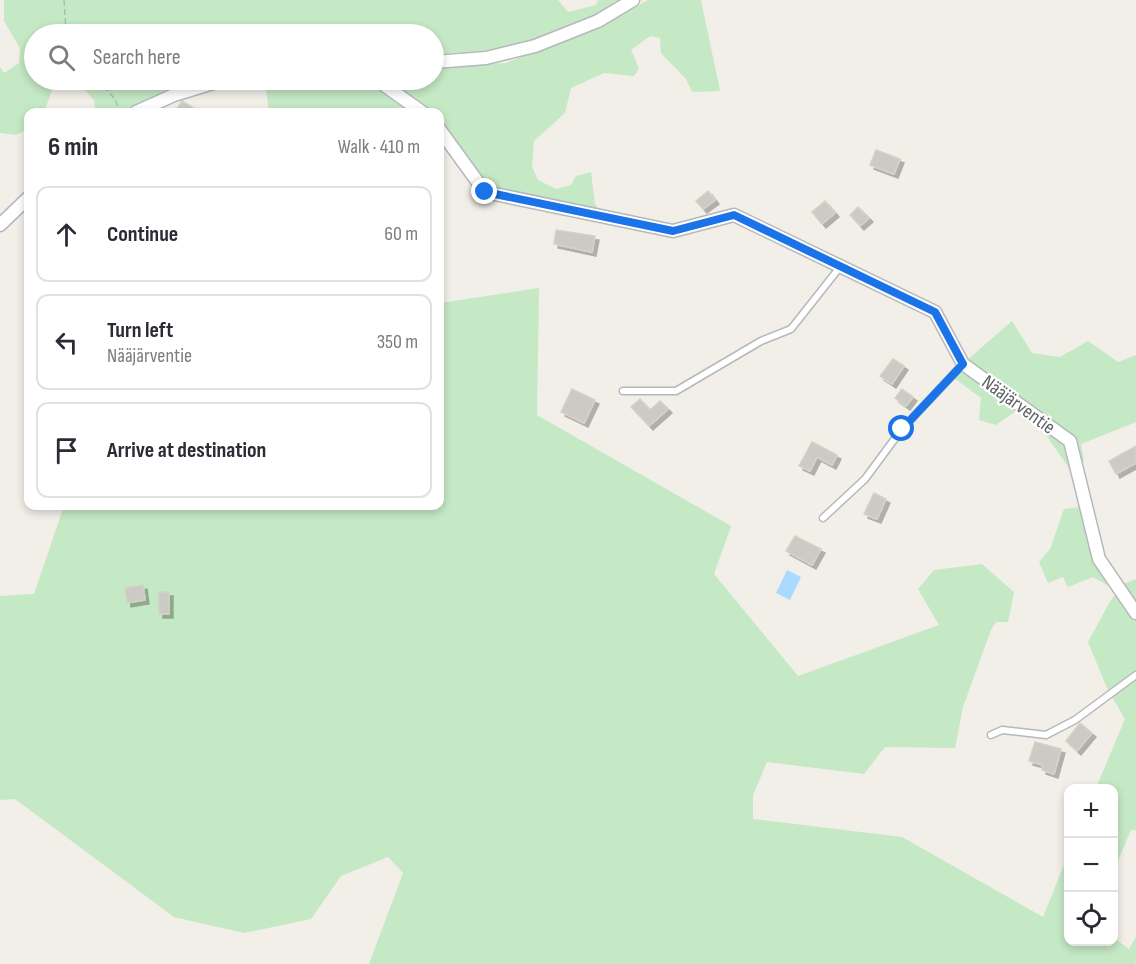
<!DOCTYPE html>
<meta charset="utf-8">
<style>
:root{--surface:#fff;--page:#f2f2f3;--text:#2b2b33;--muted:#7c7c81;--line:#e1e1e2}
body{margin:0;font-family:"Sofia Sans Condensed",sans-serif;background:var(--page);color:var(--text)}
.controls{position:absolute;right:18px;bottom:18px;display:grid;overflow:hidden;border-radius:12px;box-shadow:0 3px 9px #0003}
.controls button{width:54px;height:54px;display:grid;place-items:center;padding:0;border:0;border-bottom:2px solid var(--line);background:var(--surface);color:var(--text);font:30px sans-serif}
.stop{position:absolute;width:18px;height:18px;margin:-14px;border:4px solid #1a73e8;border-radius:50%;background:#fff}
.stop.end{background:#1a73e8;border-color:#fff;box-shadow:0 2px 6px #0008}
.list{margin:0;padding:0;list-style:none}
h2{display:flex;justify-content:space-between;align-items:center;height:78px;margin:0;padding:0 24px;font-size:26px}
h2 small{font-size:20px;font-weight:400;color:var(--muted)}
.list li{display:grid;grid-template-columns:39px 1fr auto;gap:18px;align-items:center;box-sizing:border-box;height:96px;margin:0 12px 12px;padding:0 12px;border:2px solid var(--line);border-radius:12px}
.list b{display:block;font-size:22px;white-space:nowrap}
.list p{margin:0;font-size:20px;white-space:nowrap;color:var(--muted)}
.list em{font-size:20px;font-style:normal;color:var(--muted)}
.icon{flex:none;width:33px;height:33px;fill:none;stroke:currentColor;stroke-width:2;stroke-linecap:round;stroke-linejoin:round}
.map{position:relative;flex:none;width:1136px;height:964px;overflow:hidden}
.search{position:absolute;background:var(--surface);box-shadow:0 3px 9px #0003;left:24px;top:24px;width:420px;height:66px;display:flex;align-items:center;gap:15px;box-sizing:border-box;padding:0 21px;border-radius:33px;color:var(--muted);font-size:22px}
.panel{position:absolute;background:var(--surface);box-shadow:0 3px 9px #0003;left:24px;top:108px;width:420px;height:402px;border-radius:12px}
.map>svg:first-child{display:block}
.green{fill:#c5e8c5}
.water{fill:#aadaff}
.building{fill:#cccac5;stroke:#d6d1c6;stroke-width:1.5;filter:url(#shadow)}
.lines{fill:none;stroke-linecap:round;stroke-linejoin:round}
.lane-casing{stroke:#b5b8bc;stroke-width:9}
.street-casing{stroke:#b5b8bc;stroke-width:15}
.path{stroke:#9cc7a9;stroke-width:1.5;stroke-dasharray:6 3;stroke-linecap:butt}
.lane{stroke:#fff;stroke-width:6}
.street{stroke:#fff;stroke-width:12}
.route{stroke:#1a73e8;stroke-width:8}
.labels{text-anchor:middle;stroke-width:4.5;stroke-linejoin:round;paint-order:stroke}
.street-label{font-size:20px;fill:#5f6368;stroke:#fff}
</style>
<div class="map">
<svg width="1136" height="964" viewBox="0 0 1136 964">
<defs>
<filter id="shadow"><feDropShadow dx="4" dy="4" stdDeviation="0" flood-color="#0004"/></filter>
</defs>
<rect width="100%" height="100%" fill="#f1efe8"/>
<path class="green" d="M4,0H558L568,12L596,5L598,0H623L592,19L505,49L434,54V34H34V80H56L44,112H28V129L16,135L0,133V67L4,73L19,63L20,48L4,21Z
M648,0H701L720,91L692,92L686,79L661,53L660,38L650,36L631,50L639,68L634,76L604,73L571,88L565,113L534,141L532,167L538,180L556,189L571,185L576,176L591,172L595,204L600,212L492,189L440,120V112H434L382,80H434V67L506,63L617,18Z
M76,80H200L187,82L123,112H96L94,100Z
M265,80H367L414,112H269Z
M539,288L537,415L731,526L714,574L798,676L939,625L918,589L934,570L982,564L1014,592L1008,622H996L991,630L963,707L955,748L885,747L864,774L767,762L753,795V819L902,837L1043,917L1068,855V942H1114V938L1129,949L1136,937V961L1135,964H369L403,873L388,857L341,876L311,919L244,933L174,917L15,799L0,800V596L34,594L64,506H440V303Z
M1012,321L1032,353L1060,357L1088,341L1118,362L1136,355V422L1081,444L1084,461L1069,468L1025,405L996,425L979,420L981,398L950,375Z
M1080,507L1091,545L1110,587L1093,577L1068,587L1063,577L1048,583L1039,562L1050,549L1064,509Z
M1136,579V830H1131L1114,870V788H1096L1125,719L1107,688L1088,642L1108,605L1121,585Z"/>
<path class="water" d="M787,570L801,577L790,600L776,593Z"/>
<path class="building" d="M182,101L200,112H175Z
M876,150L900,159L894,174L870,165Z
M708,191L715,200L703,209L696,201Z
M825,201L835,213L822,224L812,212Z
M858,207L869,218L860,226L850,215Z
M556,230L595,236L592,252L554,244Z
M893,359L904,366L892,384L880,376Z
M572,389L595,400L584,423L561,412Z
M902,389L913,397L906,406L895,398Z
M640,399L650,410L660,401L668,409L649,426L631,407Z
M812,442L837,455L832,465L817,457L810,471L799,466Z
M1136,446V463L1116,474L1109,461Z
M874,493L886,499L877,519L864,514Z
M795,536L821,549L812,565L786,551Z
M143,585L145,600L127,603L125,588Z
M159,592H169V614H159Z
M1080,723L1092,733L1077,751L1066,741Z
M1035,742L1061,749L1054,774L1042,770L1043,765L1029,761Z"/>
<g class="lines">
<g class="lane-casing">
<path id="lane" d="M623,391H676L761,341L791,329L840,267
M823,518L865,479L902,429L963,364
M991,735L1002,730L1046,735L1075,720L1136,675"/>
</g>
<g class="street-casing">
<path id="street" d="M434,62L486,58L535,46L598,21L633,0
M377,80L422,112
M136,112L174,95L223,80
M440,130L485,192L673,231L734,215L935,312L963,364L1070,441L1099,559L1136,613
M0,225L28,198"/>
</g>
<path class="path" d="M64,0L66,30L67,34
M98,80L115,99L120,112"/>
<use href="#lane" class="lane"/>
<use href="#street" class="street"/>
</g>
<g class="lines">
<path class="route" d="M485,192L673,231L734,215L935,312L963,364L902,429"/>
</g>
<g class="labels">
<g class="street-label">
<text transform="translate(1019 404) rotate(36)" y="7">Nääjärventie</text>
</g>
</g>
</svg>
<div class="controls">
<button>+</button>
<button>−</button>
<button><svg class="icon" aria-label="locate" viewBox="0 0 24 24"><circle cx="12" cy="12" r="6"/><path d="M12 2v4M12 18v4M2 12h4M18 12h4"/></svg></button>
</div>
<div class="stop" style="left:902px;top:429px"></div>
<div class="stop end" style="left:485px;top:192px"></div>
<div class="search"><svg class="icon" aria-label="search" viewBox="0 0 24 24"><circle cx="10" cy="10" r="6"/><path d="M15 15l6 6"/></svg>Search here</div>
<section class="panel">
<h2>6 min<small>Walk · 410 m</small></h2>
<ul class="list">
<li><svg class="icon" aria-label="ahead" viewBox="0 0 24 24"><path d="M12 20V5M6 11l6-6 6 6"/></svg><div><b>Continue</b></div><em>60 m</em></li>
<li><svg class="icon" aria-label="left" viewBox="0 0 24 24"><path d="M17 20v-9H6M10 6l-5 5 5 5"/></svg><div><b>Turn left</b><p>Nääjärventie</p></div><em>350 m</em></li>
<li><svg class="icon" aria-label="arrive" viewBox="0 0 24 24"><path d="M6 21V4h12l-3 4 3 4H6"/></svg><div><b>Arrive at destination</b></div></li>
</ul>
</section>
</div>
